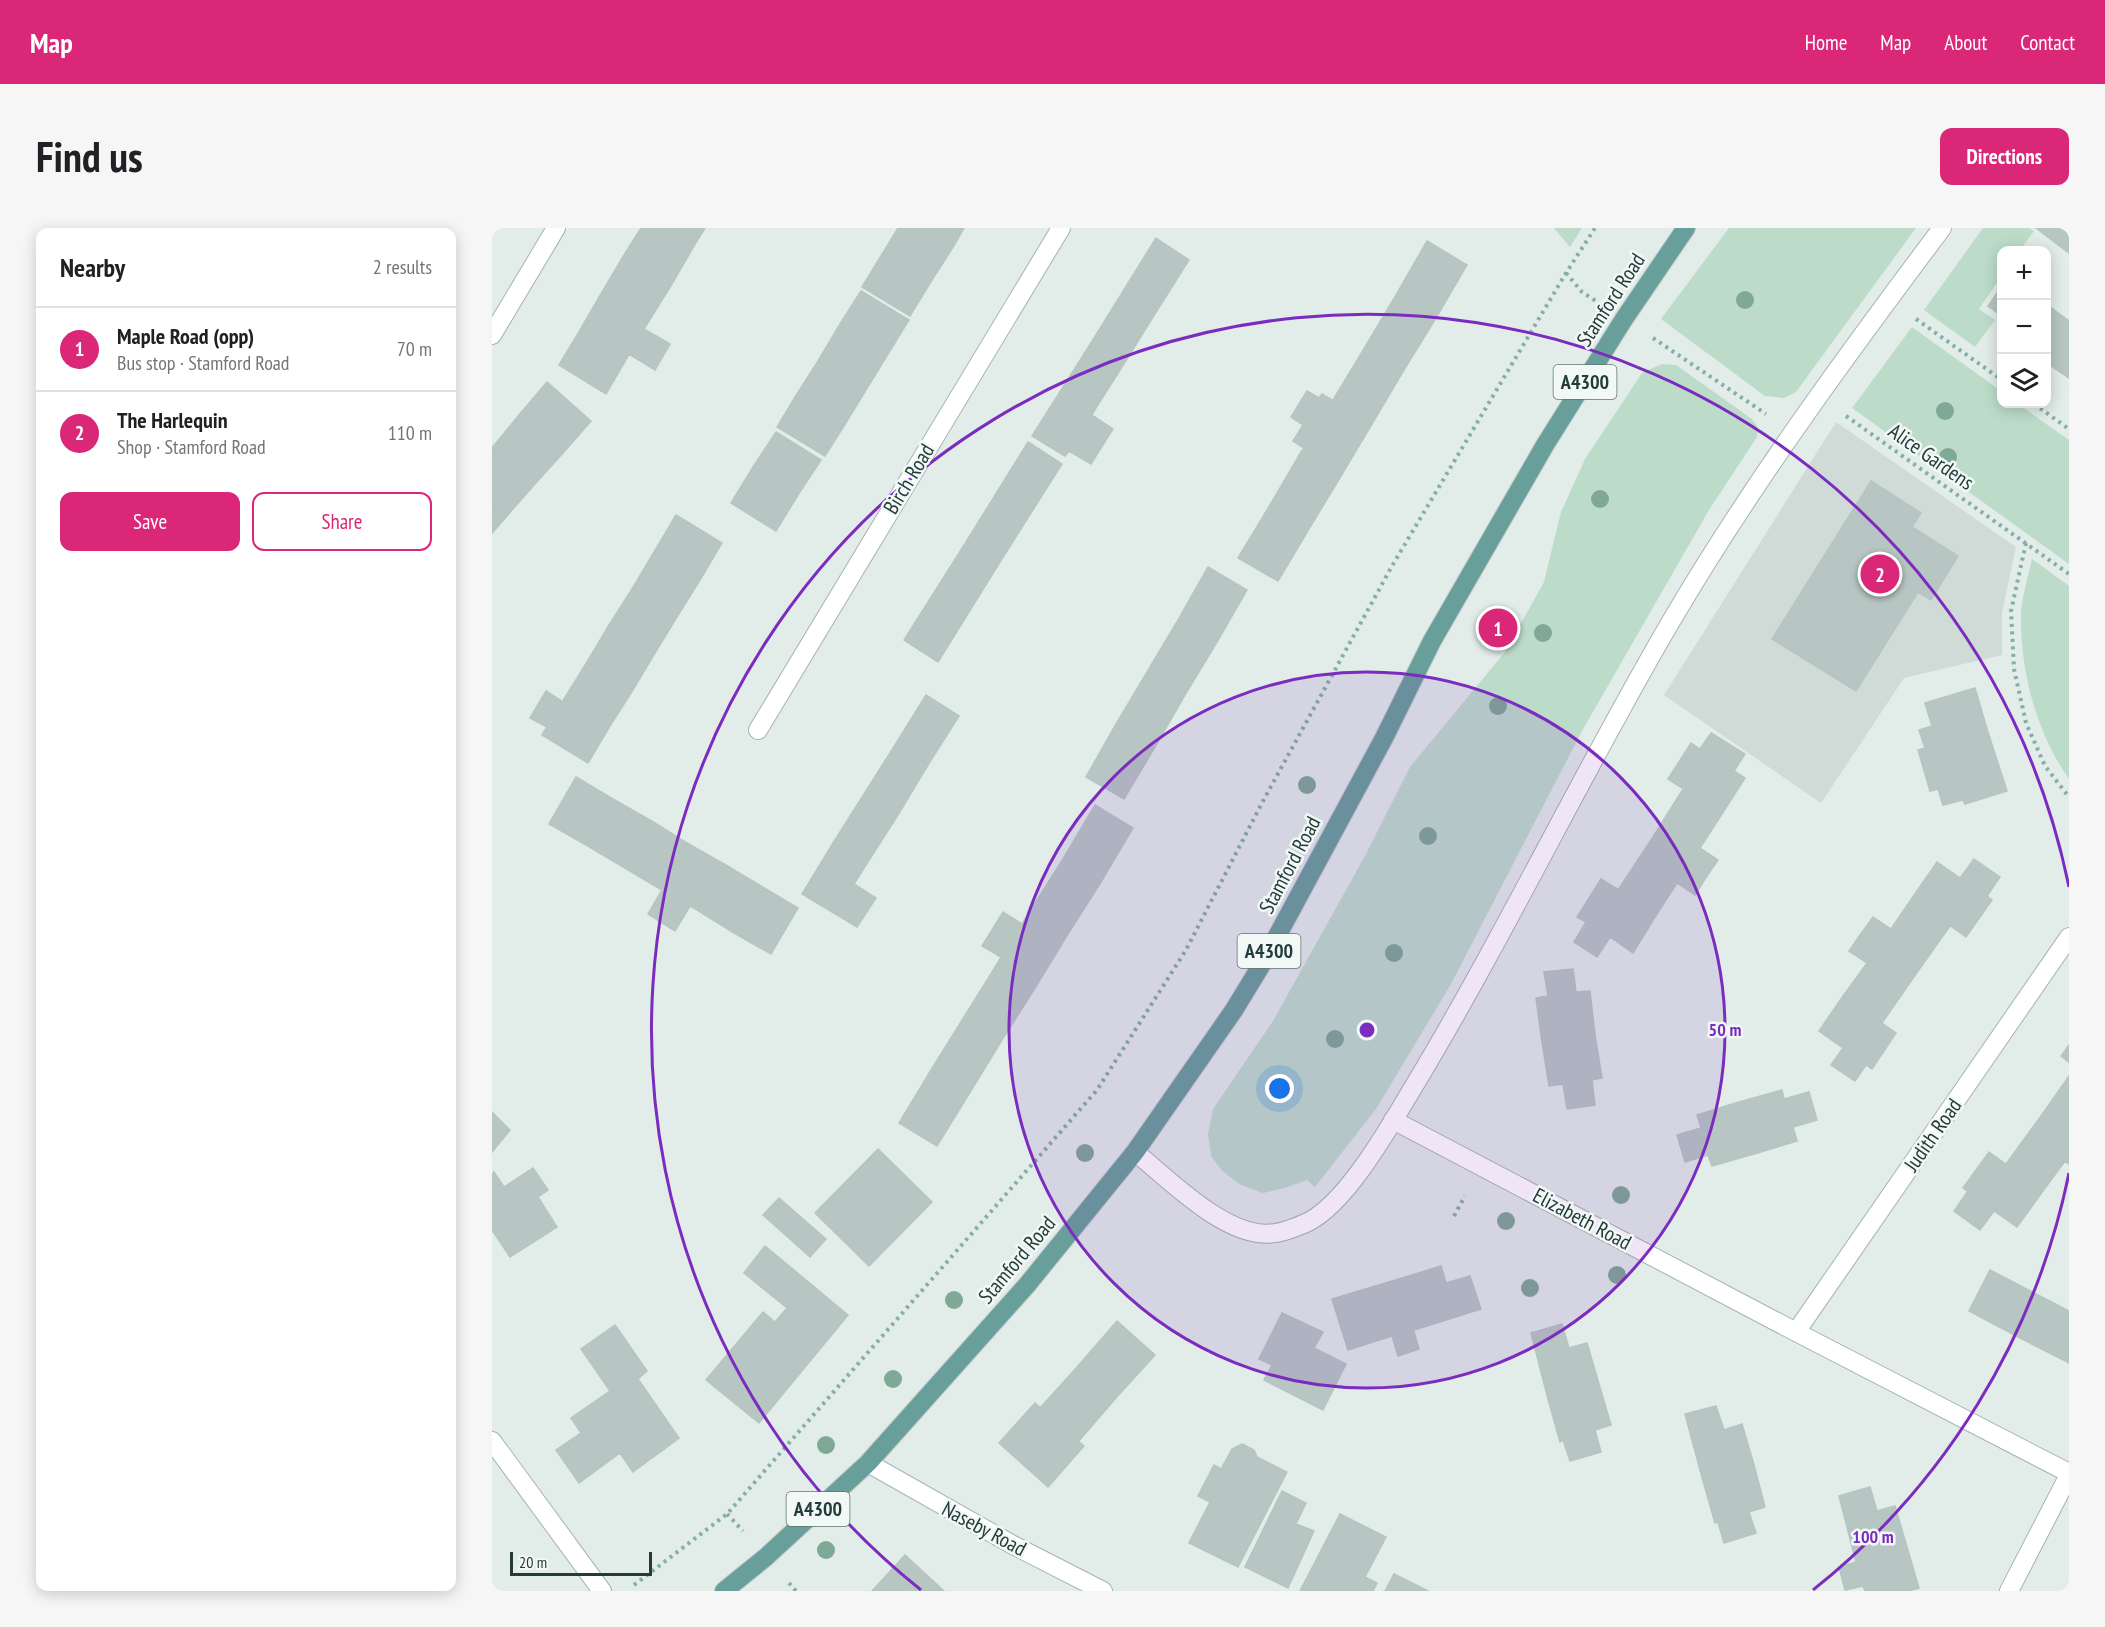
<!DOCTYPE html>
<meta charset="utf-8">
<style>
:root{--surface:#fff;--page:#f6f6f6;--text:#202124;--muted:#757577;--line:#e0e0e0;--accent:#db2777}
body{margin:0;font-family:"PT Sans Narrow",sans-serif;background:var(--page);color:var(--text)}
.controls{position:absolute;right:18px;top:18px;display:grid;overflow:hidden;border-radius:12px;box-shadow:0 3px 15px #0003}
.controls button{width:54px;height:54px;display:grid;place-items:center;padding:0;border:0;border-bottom:2px solid var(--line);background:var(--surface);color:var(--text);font:30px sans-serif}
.scale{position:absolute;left:18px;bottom:15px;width:142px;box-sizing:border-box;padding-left:6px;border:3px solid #233c39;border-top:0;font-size:16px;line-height:21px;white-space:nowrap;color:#233c39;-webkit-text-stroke:4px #f2f8f6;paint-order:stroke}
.you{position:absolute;left:788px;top:861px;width:21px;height:21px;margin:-15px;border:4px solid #fff;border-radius:50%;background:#1a73e8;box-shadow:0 0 0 9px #1a73e833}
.badge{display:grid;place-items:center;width:39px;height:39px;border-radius:50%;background:var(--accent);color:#fff;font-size:20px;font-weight:700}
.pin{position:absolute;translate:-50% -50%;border:3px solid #fff;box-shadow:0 2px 6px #0006}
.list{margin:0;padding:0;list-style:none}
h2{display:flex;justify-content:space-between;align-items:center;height:78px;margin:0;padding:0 24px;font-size:26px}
h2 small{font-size:20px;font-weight:400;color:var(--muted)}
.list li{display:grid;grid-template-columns:39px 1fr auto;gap:18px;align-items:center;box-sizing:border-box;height:84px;padding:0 24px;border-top:2px solid var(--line)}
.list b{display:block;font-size:22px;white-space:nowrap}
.list p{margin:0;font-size:20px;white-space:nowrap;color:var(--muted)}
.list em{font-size:20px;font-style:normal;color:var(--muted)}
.actions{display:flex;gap:12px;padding:18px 24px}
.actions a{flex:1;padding:14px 0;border:2px solid var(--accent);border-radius:12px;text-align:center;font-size:21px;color:var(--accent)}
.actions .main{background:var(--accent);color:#fff}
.icon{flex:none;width:33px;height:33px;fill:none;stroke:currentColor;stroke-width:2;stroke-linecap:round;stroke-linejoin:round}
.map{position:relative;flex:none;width:1577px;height:1363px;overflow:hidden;border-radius:12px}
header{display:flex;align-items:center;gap:36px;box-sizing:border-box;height:84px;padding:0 30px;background:var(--accent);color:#fff}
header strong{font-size:28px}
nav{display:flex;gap:33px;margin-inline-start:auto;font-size:21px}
.intro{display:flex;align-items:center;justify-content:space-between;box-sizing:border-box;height:144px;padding:0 36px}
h1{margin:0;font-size:42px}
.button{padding:15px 27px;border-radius:12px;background:var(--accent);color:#fff;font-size:21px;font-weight:700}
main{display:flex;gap:36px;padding:0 36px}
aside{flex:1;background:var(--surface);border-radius:12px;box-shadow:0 3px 15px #0003}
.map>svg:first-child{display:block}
.built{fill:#d0dbd8}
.green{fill:#bcdcc9}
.building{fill:#b7c6c2;stroke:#b5c5c1;stroke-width:1.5}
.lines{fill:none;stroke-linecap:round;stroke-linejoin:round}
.street-casing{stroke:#a5b4b1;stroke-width:20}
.primary-casing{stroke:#c1c8c8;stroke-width:20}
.path{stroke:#84aea7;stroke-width:4;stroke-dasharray:3 4.5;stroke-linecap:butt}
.street{stroke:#fff;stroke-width:18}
.primary{stroke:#689f9a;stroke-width:18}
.tree{fill:#7fa896}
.ring{fill:none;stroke:#7b2cbf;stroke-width:3}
.labels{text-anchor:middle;stroke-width:5;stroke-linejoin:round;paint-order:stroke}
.shield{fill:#f2f8f6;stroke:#617472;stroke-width:1.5}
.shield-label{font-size:20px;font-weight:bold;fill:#233c39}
.street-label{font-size:21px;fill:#233c39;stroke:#f2f8f6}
.centre{fill:#7b2cbf;stroke:#f2f8f6;stroke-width:3}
.ring-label{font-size:18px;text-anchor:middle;font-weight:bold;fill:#7b2cbf;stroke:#f2f8f6;stroke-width:5;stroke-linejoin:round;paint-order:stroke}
</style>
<header>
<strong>Map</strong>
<nav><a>Home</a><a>Map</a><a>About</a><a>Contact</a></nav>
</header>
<div class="intro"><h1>Find us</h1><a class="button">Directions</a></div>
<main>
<aside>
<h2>Nearby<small>2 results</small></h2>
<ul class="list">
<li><span class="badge">1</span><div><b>Maple Road (opp)</b><p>Bus stop · Stamford Road</p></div><em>70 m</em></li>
<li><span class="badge">2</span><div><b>The Harlequin</b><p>Shop · Stamford Road</p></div><em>110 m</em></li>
</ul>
<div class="actions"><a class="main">Save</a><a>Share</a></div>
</aside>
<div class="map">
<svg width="1577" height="1363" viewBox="0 0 1577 1363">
<rect width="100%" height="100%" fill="#e2ece9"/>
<path class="built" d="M1344,194L1524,319L1510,385V427L1412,450L1329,575L1172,467Z"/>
<path class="green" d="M1062,0H1090L1078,19Z
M1237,0H1424L1304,164L1292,170L1273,168L1169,91Z
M1491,0H1537L1542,3L1528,22H1510L1509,49L1487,81L1503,92L1483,119L1432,82Z
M1420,99L1509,163L1510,176H1526L1577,212V336L1360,180Z
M1170,136L1184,137L1260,191L1266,200L1265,209L1217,282L1090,503L959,756L884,881L823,959L815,952L793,960L771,965L749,957L730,943L719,928L716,906L721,881L781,793L874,626L918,539L1013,424L1052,354L1069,284L1093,231L1150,145Z
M1540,331L1577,358V551C1544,504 1528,443 1529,385C1530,368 1536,349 1540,331Z"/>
<path class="building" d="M149,0H172L202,18L180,56L132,27Z
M172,0H213L202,18Z
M406,0H437L463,16L440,52L392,23Z
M437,0H472L463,16Z
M1544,0H1577V25Z
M664,10L697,32L666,81L633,60Z
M935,13L975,37L944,90L904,67Z
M392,23L440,52L418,88L370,59Z
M132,27L180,56L157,93L110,64Z
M1510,58V88L1496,78Z
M633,60L666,81L635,131L602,110Z
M369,63L417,92L396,126L348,96Z
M110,64L157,93L152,101L178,116L163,142L137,126L135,130L88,102Z
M904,67L944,90L912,142L873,119Z
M1554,76L1577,93V110L1558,137L1554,135Z
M348,96L396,126L374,162L326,133Z
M88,102L135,130L114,166L67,137Z
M602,110L635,131L604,180L571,159Z
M1577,110V150L1558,137Z
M873,119L912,142L880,196L841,172Z
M326,133L374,162L352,198L303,169Z
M55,154L99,193L71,225L27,187Z
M571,159L604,180L600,187L621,201L599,236L577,223L573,228L540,208Z
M815,163L827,170L830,166L880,196L849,248L809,224L812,220L801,213L811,197L799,189Z
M303,169L352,198L333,228L285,199Z
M27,187L71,225L42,257L0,220Z
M284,204L329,232L306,267L261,239Z
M536,214L570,236L539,285L505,264Z
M0,220L42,257L14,289L0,277Z
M809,224L849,248L817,301L778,277Z
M261,239L306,267L284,303L239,275Z
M1379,253L1429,285L1420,299L1466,328L1439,372L1426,364L1364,463L1280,411Z
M505,264L539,285L508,334L474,314Z
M0,277L14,289L0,305Z
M778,277L817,301L786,353L746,330Z
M184,287L230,315L208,352L162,324Z
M474,314L508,334L477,384L443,363Z
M162,324L208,352L185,389L140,361Z
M716,339L755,362L725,414L686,392Z
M140,361L185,389L163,425L117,397Z
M443,363L477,384L446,434L412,412Z
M686,392L725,414L693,467L655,444Z
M117,397L163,425L141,462L95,434Z
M95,434L141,462L118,498L72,471Z
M655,444L693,467L663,519L624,496Z
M1483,460L1495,501L1433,520L1427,502L1440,498L1433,475Z
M54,463L71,474L72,471L118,498L96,535L50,507L55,499L38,490Z
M434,467L467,488L436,537L403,517Z
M624,496L663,519L632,571L594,549Z
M1495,501L1515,563L1473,576L1471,572L1451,577L1446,561L1438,563L1426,522Z
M1219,505L1253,526L1242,543L1253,550L1230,586L1176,551L1199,515L1208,521Z
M403,517L436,537L406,587L372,566Z
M84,549L121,571L94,617L57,596Z
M1191,561L1230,586L1208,620L1226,632L1215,648L1159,612Z
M372,566L406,587L374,637L341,615Z
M121,571L158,592L131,639L94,617Z
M603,577L641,600L609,654L571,631Z
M158,592L195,615L168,661L131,639Z
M1159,612L1215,648L1203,667L1185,655L1165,686L1126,662Z
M195,615L232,636L205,682L198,678L183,703L156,686L170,662L168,661Z
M341,615L374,637L362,656L384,670L365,699L310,666Z
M571,631L609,654L576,706L538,683Z
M1482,631L1508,649L1495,668L1500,672L1474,709L1420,670L1445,634L1468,650Z
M232,636L269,658L242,705L205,682Z
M1109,651L1165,686L1141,725L1118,709L1105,729L1082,714L1094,694L1085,689Z
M269,658L306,680L279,726L242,705Z
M1420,670L1458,698L1424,746L1368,707L1381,689L1399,701Z
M538,683L576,706L543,760L505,736L509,729L490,718L511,684L530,696Z
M1368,707L1424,746L1390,795L1351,768L1375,735L1357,723Z
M505,736L543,760L510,812L472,789Z
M1081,741L1084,764L1098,763L1103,807L1050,814L1044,770L1056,768L1052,744Z
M1351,768L1404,805L1380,841L1374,837L1363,853L1339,837L1351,820L1327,803Z
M472,789L510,812L477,866L439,842Z
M1103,807L1110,850L1100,852L1103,877L1075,881L1071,856L1057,858L1050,814Z
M1577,817V834L1569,828Z
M439,842L477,866L445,918L407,895Z
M1577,848V908L1549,888Z
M1290,862L1292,871L1317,864L1325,892L1301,899L1305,913L1262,926L1247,874Z
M1247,874L1262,926L1220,938L1216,927L1193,934L1185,907L1209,900L1205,887Z
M0,884L18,902L0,924Z
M1549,888L1577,908V936L1573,933L1551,963L1514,936Z
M386,921L440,974L377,1038L323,985Z
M1497,924L1551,963L1525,999L1502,983L1488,1002L1462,983L1476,963L1471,960Z
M41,940L56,962L46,969L65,999L18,1029L0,1002V946L2,944L12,959Z
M287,970L334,1011L318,1029L271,987Z
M273,1018L356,1087L267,1195L214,1152L271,1084L283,1094L295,1080L252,1045Z
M949,1038L954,1055L978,1048L989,1081L922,1102L907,1051Z
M1498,1042L1550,1069L1528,1110L1477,1083Z
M907,1051L927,1121L906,1128L900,1108L856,1122L840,1071Z
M1550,1069L1577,1083V1135L1528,1110Z
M790,1085L831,1104L822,1120L854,1136L831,1182L772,1152L780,1137L767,1131Z
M625,1093L663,1127L623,1171L586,1138Z
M1070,1096L1077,1120L1095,1115L1107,1156L1056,1171L1039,1105Z
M123,1097L155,1143L146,1151L187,1210L141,1244L128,1225L87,1255L64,1222L89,1205L79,1190L118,1163L89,1121Z
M586,1138L623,1171L586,1214L548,1180Z
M1107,1156L1119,1197L1103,1202L1109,1224L1078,1233L1071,1212L1068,1214L1056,1171Z
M543,1175L592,1218L556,1259L507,1215Z
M1224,1178L1232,1202L1250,1196L1262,1237L1211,1253L1193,1186Z
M750,1216L762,1222L765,1229L795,1244L746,1339L697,1315L718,1274L706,1268L722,1237L729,1241L740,1221Z
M1262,1237L1273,1279L1257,1284L1264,1305L1232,1315L1226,1294L1223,1295L1211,1253Z
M1378,1259L1385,1283L1403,1278L1415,1319L1364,1334L1347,1268Z
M790,1263L814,1275L804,1296L822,1303L796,1360L753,1339Z
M848,1286L894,1309L873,1349L885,1355L881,1363H808Z
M1415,1319L1427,1360L1417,1363H1373L1371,1358L1353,1362L1347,1339Z
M413,1327L452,1363H380Z
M902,1346L936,1363H893Z"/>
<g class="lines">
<g class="street-casing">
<path id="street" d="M0,107L64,0
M266,502L569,0
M901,892L1304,1104L1577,1245
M643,924C677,951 736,1013 783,1005C793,1004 807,998 816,994C856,974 899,896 922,858C1013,707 1089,547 1178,395C1259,257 1354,128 1450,0
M1304,1104L1577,709
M0,1213L110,1363
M376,1235L521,1317L611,1363
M1517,1363L1577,1247"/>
</g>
<g class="primary-casing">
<path id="primary" d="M232,1363L274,1329L376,1235L535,1057L643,924L742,782L770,736L892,510L940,413L1053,217L1132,91L1194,0"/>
</g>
<path class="path" d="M1074,45L1090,64L1104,73
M1424,91L1510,152
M1161,110L1274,186
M1542,176L1577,201
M1354,188L1577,346
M1534,315L1519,383L1522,441L1534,495L1553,538L1577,569
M962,988L973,968
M235,1286L251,1303
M297,1355L304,1363
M142,1357L235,1286L605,862L694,722L771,573L900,338L1074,45L1103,0"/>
<use href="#street" class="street"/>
<use href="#primary" class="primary"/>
</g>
<g class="tree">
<circle cx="1253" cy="72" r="9"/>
<circle cx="1453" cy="183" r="9"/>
<circle cx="1456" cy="229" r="9"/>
<circle cx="1108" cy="271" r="9"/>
<circle cx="1051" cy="405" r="9"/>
<circle cx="1006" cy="478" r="9"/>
<circle cx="815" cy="557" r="9"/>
<circle cx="936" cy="608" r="9"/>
<circle cx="902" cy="725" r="9"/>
<circle cx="843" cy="811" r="9"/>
<circle cx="593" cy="925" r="9"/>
<circle cx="1129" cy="967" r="9"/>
<circle cx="1014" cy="993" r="9"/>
<circle cx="1125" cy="1047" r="9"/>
<circle cx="1038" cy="1060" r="9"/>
<circle cx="462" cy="1072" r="9"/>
<circle cx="401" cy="1151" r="9"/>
<circle cx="334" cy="1217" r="9"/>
<circle cx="334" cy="1322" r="9"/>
</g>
<circle cx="875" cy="802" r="358" fill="#7b2cbf" fill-opacity=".12"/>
<g class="ring">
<circle cx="875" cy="802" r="358"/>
<path d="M1577 945A716 716 0 0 1 1321 1362M429 1362A716 716 0 1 1 1577 659"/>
</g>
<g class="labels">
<g class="shield">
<rect x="1061.5" y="137" width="63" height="34" rx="4.5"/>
<rect x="745.5" y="706" width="63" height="34" rx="4.5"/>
<rect x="294.5" y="1264" width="63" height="34" rx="4.5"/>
</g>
<g class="shield-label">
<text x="1093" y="161">A4300</text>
<text x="777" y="730">A4300</text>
<text x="326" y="1288">A4300</text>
</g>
<g class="street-label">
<text transform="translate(1119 72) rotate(-57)" y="7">Stamford Road</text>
<text transform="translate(1439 229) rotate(35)" y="7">Alice Gardens</text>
<text transform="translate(417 251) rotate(-59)" y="7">Birch Road</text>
<text transform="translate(798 637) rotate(-62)" y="7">Stamford Road</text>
<text transform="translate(1441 907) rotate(-55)" y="7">Judith Road</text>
<text transform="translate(1090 991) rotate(28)" y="7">Elizabeth Road</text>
<text transform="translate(525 1032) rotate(-50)" y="7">Stamford Road</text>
<text transform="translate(492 1301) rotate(28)" y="7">Naseby Road</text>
</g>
</g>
<circle cx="875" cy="802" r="9" class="centre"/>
<g class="ring-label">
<text x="1233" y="808">50 m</text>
<text x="1381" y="1315">100 m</text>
</g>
</svg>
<div class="controls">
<button>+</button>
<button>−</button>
<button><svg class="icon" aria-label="layers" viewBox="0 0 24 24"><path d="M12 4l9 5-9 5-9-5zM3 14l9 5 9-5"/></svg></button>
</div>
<div class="scale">20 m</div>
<div class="you"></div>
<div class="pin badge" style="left:1006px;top:400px">1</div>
<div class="pin badge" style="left:1388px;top:346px">2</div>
</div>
</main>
